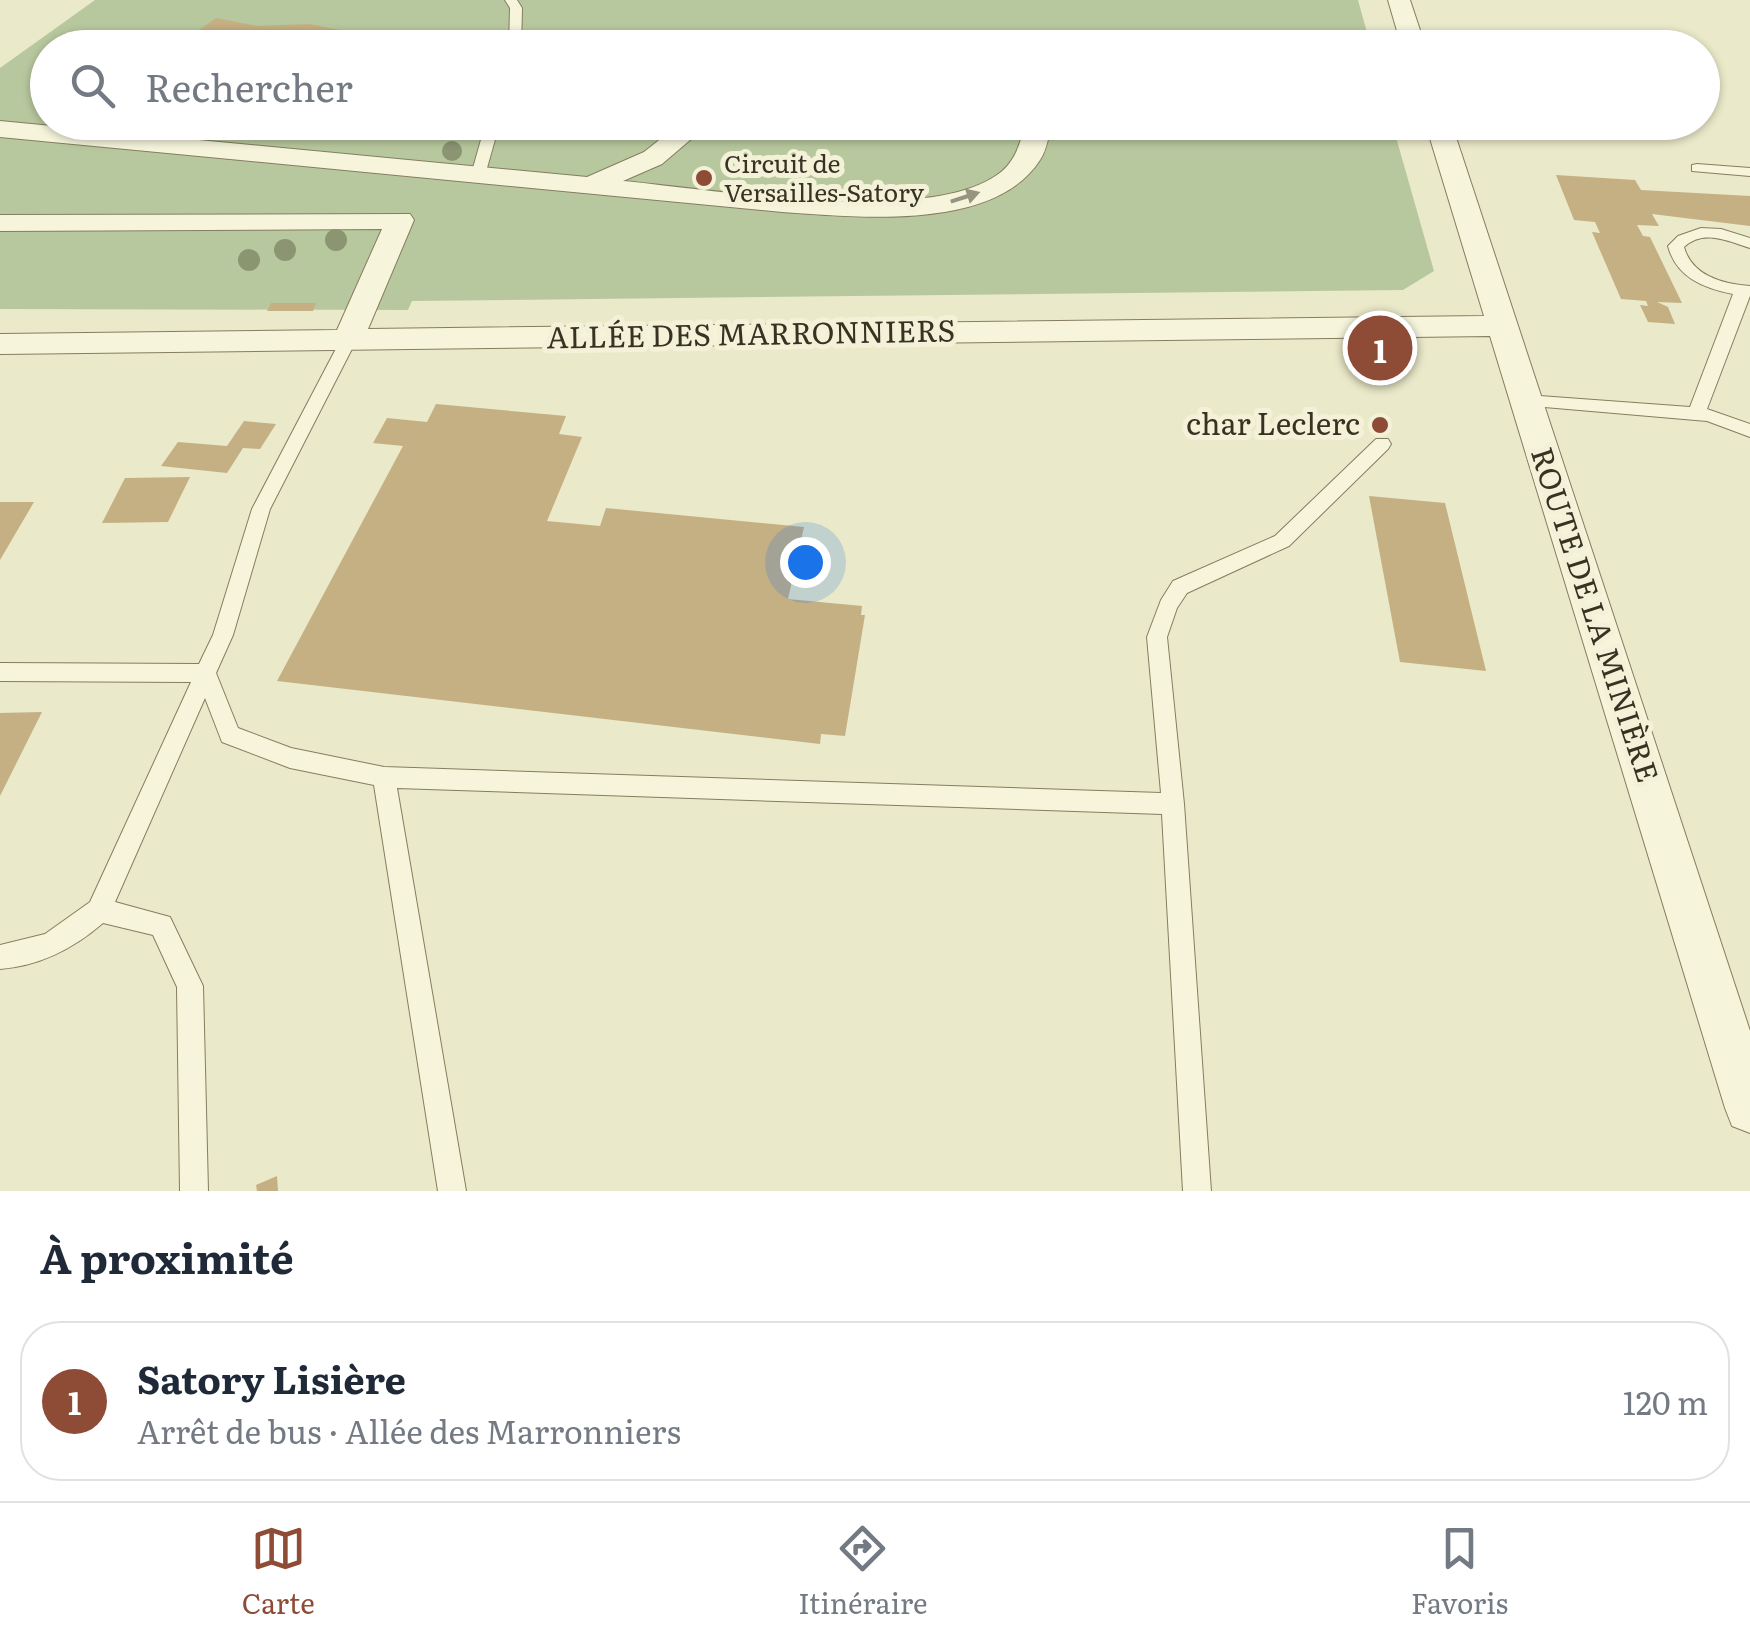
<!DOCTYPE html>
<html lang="fr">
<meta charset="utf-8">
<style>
:root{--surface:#fff;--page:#f6f6f7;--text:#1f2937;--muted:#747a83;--line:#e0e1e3;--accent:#8e4c36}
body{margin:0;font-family:Literata,serif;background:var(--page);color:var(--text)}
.you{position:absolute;left:805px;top:562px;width:35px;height:35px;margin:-25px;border:8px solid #fff;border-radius:50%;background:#1a73e8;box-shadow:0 0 0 15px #1a73e833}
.badge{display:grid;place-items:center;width:65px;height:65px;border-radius:50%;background:var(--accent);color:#fff;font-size:32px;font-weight:700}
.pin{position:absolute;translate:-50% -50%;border:5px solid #fff;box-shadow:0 2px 10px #0006}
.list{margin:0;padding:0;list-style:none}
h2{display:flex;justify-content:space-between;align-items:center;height:130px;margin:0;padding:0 40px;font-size:42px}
h2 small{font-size:32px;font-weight:400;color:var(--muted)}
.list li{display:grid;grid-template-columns:65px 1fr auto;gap:30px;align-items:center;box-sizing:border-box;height:160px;margin:0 20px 20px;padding:0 20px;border:2px solid var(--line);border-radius:40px}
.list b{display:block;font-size:38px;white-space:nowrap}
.list p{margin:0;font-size:32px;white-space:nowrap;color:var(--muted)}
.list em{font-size:32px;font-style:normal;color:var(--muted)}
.icon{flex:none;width:55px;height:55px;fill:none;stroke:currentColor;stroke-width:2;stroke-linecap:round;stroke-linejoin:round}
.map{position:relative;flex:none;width:1750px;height:1191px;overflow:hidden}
.search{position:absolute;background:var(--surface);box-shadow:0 2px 8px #0004;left:30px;right:30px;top:30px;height:110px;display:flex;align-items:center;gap:25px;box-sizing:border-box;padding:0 35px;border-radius:55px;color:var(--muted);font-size:38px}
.sheet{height:310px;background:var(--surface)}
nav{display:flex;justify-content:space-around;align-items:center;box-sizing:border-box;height:140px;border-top:2px solid var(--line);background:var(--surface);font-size:28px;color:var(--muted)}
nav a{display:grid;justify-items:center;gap:5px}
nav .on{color:var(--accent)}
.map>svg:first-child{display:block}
.green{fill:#b8c89e}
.building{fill:#c5b083}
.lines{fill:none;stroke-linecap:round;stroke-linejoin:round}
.service-casing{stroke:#857d60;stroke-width:2}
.minor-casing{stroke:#857d60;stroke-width:2}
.service{fill:#f6f5dc;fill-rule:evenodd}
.minor{fill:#f6f5dc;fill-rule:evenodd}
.tree{fill:#8b9572}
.oneway{fill:#96947f}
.poi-dot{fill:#8e4c36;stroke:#f3f2d8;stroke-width:4}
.labels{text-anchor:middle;stroke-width:10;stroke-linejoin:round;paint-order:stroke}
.far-poi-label{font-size:25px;fill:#373222;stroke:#f3f2d8;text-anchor:start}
.street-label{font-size:30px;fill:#373222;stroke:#f3f2d8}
.poi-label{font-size:30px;fill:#373222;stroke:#f3f2d8;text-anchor:end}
</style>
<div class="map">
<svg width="1750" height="1191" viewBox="0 0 1750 1191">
<rect width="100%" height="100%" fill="#eae9c9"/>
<path class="green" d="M95,0H1358L1371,47L48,48V122L1392,123L1434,271L1403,290L412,301L408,310L0,309V68Z"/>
<path class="building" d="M216,18L257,26L309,24L350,32L330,48H256L240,38L199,30Z
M1556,175L1635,180L1641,190L1750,196V226L1652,214L1659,226L1637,225L1643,236L1650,237L1682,303L1657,302L1668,307L1675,324L1648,322L1640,305L1648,306L1646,301L1621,299L1592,232L1600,233L1595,222L1574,220Z
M271,303H316L313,311H267Z
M436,404L566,416L559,434L582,437L547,521L600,526L606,508L804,527L788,599L862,606L861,615H865L845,736L821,734L820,744L277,681L403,446L373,443L387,418L427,422Z
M244,421L276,424L260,449L243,448L227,473L161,466L178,442L227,446Z
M190,477L168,522L102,523L125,478Z
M1369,496L1445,503L1486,671L1400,662Z
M0,502H34L0,560Z
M42,712L0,796V713Z
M277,1176L278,1191H257L256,1185Z"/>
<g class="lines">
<g class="service-casing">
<path id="service" d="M505,0H517L522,8L521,48H509L510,8Z
M486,122H500L485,175L478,179L471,175Z
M1697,164L1750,168V176L1692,171V165Z
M1701,228L1721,229L1750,238V248C1727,241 1704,229 1684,247C1692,276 1723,284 1750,286V296L1707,409L1750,424V437L1707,421L1520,405L1517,401L1520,397L1526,395L1690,407L1733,294C1703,288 1676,277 1668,246L1678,236Z
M348,336L356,341L270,509L233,635L216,673L238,728L291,748L384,767L1161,793L1147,637L1161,600L1173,581L1275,536L1376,439H1388L1391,444L1388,449L1289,546L1187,593L1177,608L1167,637L1184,804L1211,1191H1183L1162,814L397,788L466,1191H438L374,785L290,768L222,742L205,698L115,902L170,917L203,986L208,1191H180L177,987L153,935L103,923C73,949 39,966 0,969V945L45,934L90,902L191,682L0,681V663L199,664L213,635L252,509L340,341Z"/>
</g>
<g class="minor-casing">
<path id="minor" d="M1388,0H1410L1426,48H1402Z
M882,37L938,41L949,48H834L845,41Z
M0,121L587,177L644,152L682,122H711L662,164L623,181C711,189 925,226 997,175C1016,162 1020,143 1026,122H1052C1049,134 1047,150 1040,160C994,232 856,217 782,212L0,137Z
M1425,122H1451L1750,1031V1133L1732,1126L1725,1108L1490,336L0,354V334L337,330L382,229L0,231V215L410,214L414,220L368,329L1484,316Z"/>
</g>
<use href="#service" class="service"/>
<use href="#minor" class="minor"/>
</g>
<g class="tree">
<circle cx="452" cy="151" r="10"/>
<circle cx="336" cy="240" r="11"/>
<circle cx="285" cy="250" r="11"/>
<circle cx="249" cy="260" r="11"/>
</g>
<defs><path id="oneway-solid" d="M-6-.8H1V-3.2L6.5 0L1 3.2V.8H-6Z" transform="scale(2.5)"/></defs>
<use class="oneway" href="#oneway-solid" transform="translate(965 197) rotate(-18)"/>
<g class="poi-dot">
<circle cx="704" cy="178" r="10"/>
<circle cx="1380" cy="425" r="10"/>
</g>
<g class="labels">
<g class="far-poi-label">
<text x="724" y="173">Circuit de<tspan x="724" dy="29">Versailles-Satory</tspan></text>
</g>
<g class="street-label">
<text transform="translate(751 335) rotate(-1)" y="10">ALLÉE DES MARRONNIERS</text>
<text transform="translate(1594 615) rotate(72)" y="10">ROUTE DE LA MINIÈRE</text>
</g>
<g class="poi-label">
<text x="1360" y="435">char Leclerc</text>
</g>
</g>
</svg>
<div class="you"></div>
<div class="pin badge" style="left:1380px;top:348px">1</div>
<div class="search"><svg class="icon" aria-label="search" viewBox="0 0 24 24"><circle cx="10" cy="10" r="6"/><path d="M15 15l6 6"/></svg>Rechercher</div>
</div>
<section class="sheet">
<h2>À proximité<small></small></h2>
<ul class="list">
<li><span class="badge">1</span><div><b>Satory Lisière</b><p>Arrêt de bus · Allée des Marronniers</p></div><em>120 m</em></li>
</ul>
</section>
<nav>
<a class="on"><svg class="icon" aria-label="map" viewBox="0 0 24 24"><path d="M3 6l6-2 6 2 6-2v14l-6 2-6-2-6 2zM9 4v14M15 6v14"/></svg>Carte</a>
<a><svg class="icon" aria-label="directions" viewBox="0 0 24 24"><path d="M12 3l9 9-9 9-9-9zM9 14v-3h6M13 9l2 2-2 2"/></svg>Itinéraire</a>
<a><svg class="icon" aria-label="saved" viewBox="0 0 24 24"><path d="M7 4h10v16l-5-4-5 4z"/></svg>Favoris</a>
</nav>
